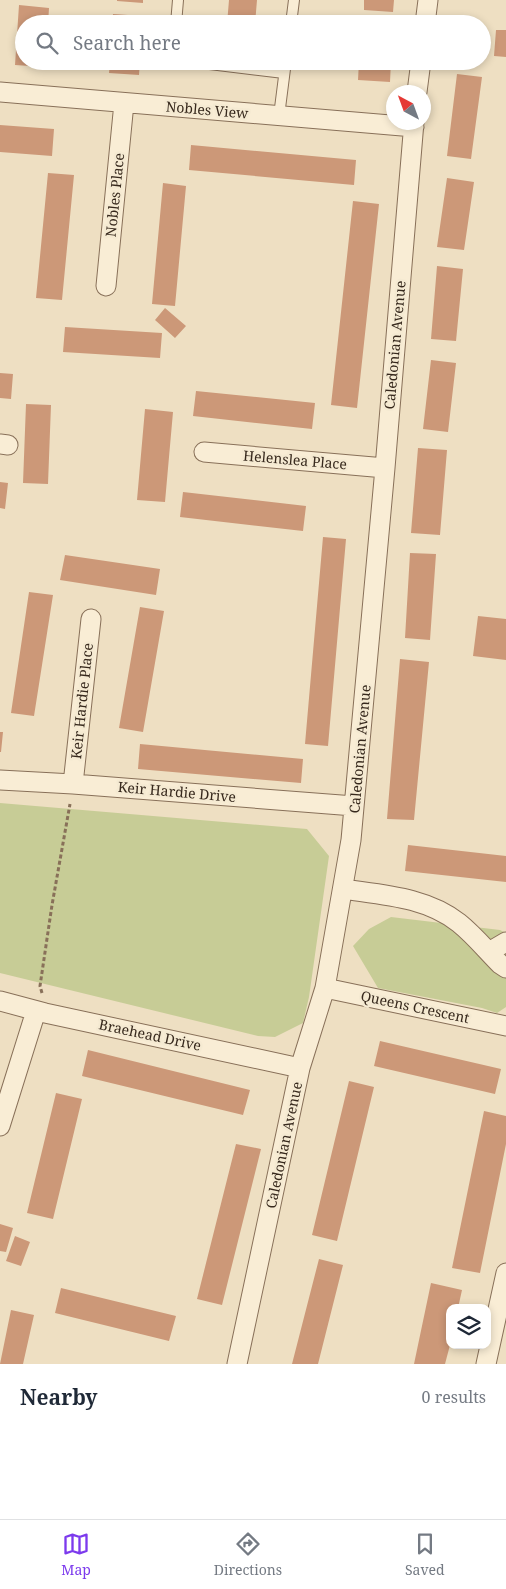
<!DOCTYPE html>
<style>
:root{--surface:#fff;--page:#f2f2f3;--text:#1f2937;--muted:#747a83;--line:#e0e1e3;--accent:#7c3aed}
body{margin:0;font-family:"Noto Serif",serif;background:var(--page);color:var(--text)}
.controls{position:absolute;right:15px;bottom:15px;display:grid;overflow:hidden;border-radius:10px;box-shadow:0 2px 8px #0003}
.controls button{width:45px;height:45px;display:grid;place-items:center;padding:0;border:0;border-bottom:1px solid var(--line);background:var(--surface);color:var(--text);font:25px sans-serif}
.compass{position:absolute;left:386px;top:85px;width:45px;height:45px;border-radius:50%;background:var(--surface);box-shadow:0 2px 8px #0003;rotate:319deg}
.list{margin:0;padding:0;list-style:none}
h2{display:flex;justify-content:space-between;align-items:center;height:65px;margin:0;padding:0 20px;font-size:21px}
h2 small{font-size:16px;font-weight:400;color:var(--muted)}
.icon{flex:none;width:28px;height:28px;fill:none;stroke:currentColor;stroke-width:2;stroke-linecap:round;stroke-linejoin:round}
.map{position:relative;flex:none;width:506px;height:1364px;overflow:hidden}
.search{position:absolute;background:var(--surface);box-shadow:0 2px 8px #0003;left:15px;right:15px;top:15px;height:55px;display:flex;align-items:center;gap:12px;box-sizing:border-box;padding:0 18px;border-radius:28px;color:var(--muted);font-size:19px}
.sheet{height:155px;background:var(--surface)}
nav{display:flex;justify-content:space-around;align-items:center;box-sizing:border-box;height:70px;border-top:1px solid var(--line);background:var(--surface);font-size:14px;color:var(--muted)}
nav a{display:grid;justify-items:center;gap:2px}
nav .on{color:var(--accent)}
.map>svg:first-child{display:block}
.green{fill:#c7cc96}
.building{fill:#cc9878}
.lines{fill:none;stroke-linecap:round;stroke-linejoin:round}
.service-casing{stroke:#887059;stroke-width:12}
.minor-casing{stroke:#887059;stroke-width:21}
.path{stroke:#887059;stroke-width:3;stroke-dasharray:4 2.5;stroke-linecap:butt}
.service{stroke:#f9edd5;stroke-width:10}
.minor{stroke:#f9edd5;stroke-width:19}
.labels{text-anchor:middle;stroke-width:5;stroke-linejoin:round;paint-order:stroke}
.street-label{font-size:14px;fill:#37291d;stroke:#f5ead2}
</style>
<div class="map">
<svg width="506" height="1364" viewBox="0 0 506 1364">
<rect width="100%" height="100%" fill="#eedfc2"/>
<path class="green" d="M0,803L307,829L329,856L309,997L303,1023L275,1037L258,1036L0,973Z
M391,917L500,930L506,933V1007L497,1013L482,1008L378,988L353,946L369,929Z"/>
<path class="building" d="M117,0H143V3L117,1Z
M229,0H257L255,24H227Z
M364,0H394L393,12L364,10Z
M19,5L49,8L48,24H24V61H46L45,67L15,65Z
M113,14L143,16L142,24H112Z
M362,18L394,21V24H362Z
M496,30H506V57L494,56Z
M110,61H140L139,75L109,73Z
M359,61H391L390,82L358,80Z
M457,74L482,77L471,159L447,156Z
M0,125L54,129L52,156L0,152Z
M191,145L356,160L354,185L189,170Z
M48,173L74,175L62,300L36,298Z
M447,178L474,182L464,250L437,247Z
M163,183L186,186L175,306L152,304Z
M353,201L379,204L357,408L331,405Z
M437,266L463,269L456,341L431,339Z
M165,308L186,326L175,338L155,320Z
M65,327L162,333L160,358L63,352Z
M431,360L456,363L448,432L423,429Z
M0,373L13,374L11,399L0,398Z
M196,391L315,403L312,429L193,416Z
M26,404L51,405L48,484L23,483Z
M145,409L173,412L165,502L137,500Z
M418,448L447,450L440,535L411,533Z
M0,482L8,483L5,509L0,508Z
M183,492L306,506L303,531L180,517Z
M323,537L346,539L328,746L305,744Z
M410,553L436,554L430,640L405,638Z
M65,555L160,569L156,595L60,580Z
M29,592L53,595L34,716L11,713Z
M140,607L164,611L143,732L119,728Z
M478,616L506,619V660L473,656Z
M400,659L429,662L414,820L387,819Z
M0,732H3L1,752H0Z
M140,744L303,759L301,783L138,769Z
M408,845L506,856V882L405,871Z
M380,1041L501,1069L495,1094L374,1066Z
M88,1050L250,1090L243,1115L82,1076Z
M349,1081L374,1087L337,1241L312,1235Z
M56,1093L82,1099L53,1219L27,1213Z
M484,1111L506,1116V1144L480,1273L452,1268Z
M236,1144L261,1149L222,1305L197,1299Z
M0,1224L13,1228L6,1252L0,1251Z
M15,1236L30,1242L21,1266L6,1261Z
M319,1259L343,1265L318,1364H292Z
M431,1283L462,1290L458,1308H450V1345L445,1364H414Z
M61,1288L176,1316L169,1341L55,1313Z
M11,1310L34,1315L23,1364H0Z"/>
<g class="lines">
<g class="service-casing">
<path id="service" d="M176,24L178,0
M291,24L294,0
M185,61L284,73
M279,116L286,61"/>
</g>
<g class="minor-casing">
<path id="minor" d="M425,24L428,0
M0,92L414,127
M417,92L421,61
M106,286L124,103
M0,444L8,445
M204,452L385,468
M0,780L73,784L354,806
M73,784L91,619
M343,889C383,895 426,897 459,923C474,935 487,951 500,964L506,968
M489,952L506,942
M325,988L506,1026
M0,1001L45,1013L300,1068
M0,1126L36,1011
M237,1364L300,1068L325,988L351,840L385,468L414,122
M486,1364L506,1273"/>
</g>
<path class="path" d="M42,993L40,986L52,905L70,804"/>
<use href="#service" class="service"/>
<use href="#minor" class="minor"/>
</g>
<g class="labels">
<g class="street-label">
<text transform="translate(207 110) rotate(5)" y="5">Nobles View</text>
<text transform="translate(115 195) rotate(-84)" y="5">Nobles Place</text>
<text transform="translate(395 345) rotate(-85)" y="5">Caledonian Avenue</text>
<text transform="translate(295 460) rotate(5)" y="5">Helenslea Place</text>
<text transform="translate(82 701) rotate(-84)" y="5">Keir Hardie Place</text>
<text transform="translate(360 749) rotate(-85)" y="5">Caledonian Avenue</text>
<text transform="translate(177 792) rotate(5)" y="5">Keir Hardie Drive</text>
<text transform="translate(415 1007) rotate(12)" y="5">Queens Crescent</text>
<text transform="translate(150 1035) rotate(12)" y="5">Braehead Drive</text>
<text transform="translate(284 1145) rotate(-78)" y="5">Caledonian Avenue</text>
</g>
</g>
</svg>
<div class="controls">
<button><svg class="icon" aria-label="layers" viewBox="0 0 24 24"><path d="M12 4l9 5-9 5-9-5zM3 14l9 5 9-5"/></svg></button>
</div>
<svg class="compass" viewBox="-18 -18 36 36"><path d="M0-13l5 13h-10z" fill="#e53935"/><path d="M0 13l5-13h-10z" fill="#747a83"/></svg>
<div class="search"><svg class="icon" aria-label="search" viewBox="0 0 24 24"><circle cx="10" cy="10" r="6"/><path d="M15 15l6 6"/></svg>Search here</div>
</div>
<section class="sheet">
<h2>Nearby<small>0 results</small></h2>
<ul class="list">
</ul>
</section>
<nav>
<a class="on"><svg class="icon" aria-label="map" viewBox="0 0 24 24"><path d="M3 6l6-2 6 2 6-2v14l-6 2-6-2-6 2zM9 4v14M15 6v14"/></svg>Map</a>
<a><svg class="icon" aria-label="directions" viewBox="0 0 24 24"><path d="M12 3l9 9-9 9-9-9zM9 14v-3h6M13 9l2 2-2 2"/></svg>Directions</a>
<a><svg class="icon" aria-label="saved" viewBox="0 0 24 24"><path d="M7 4h10v16l-5-4-5 4z"/></svg>Saved</a>
</nav>
